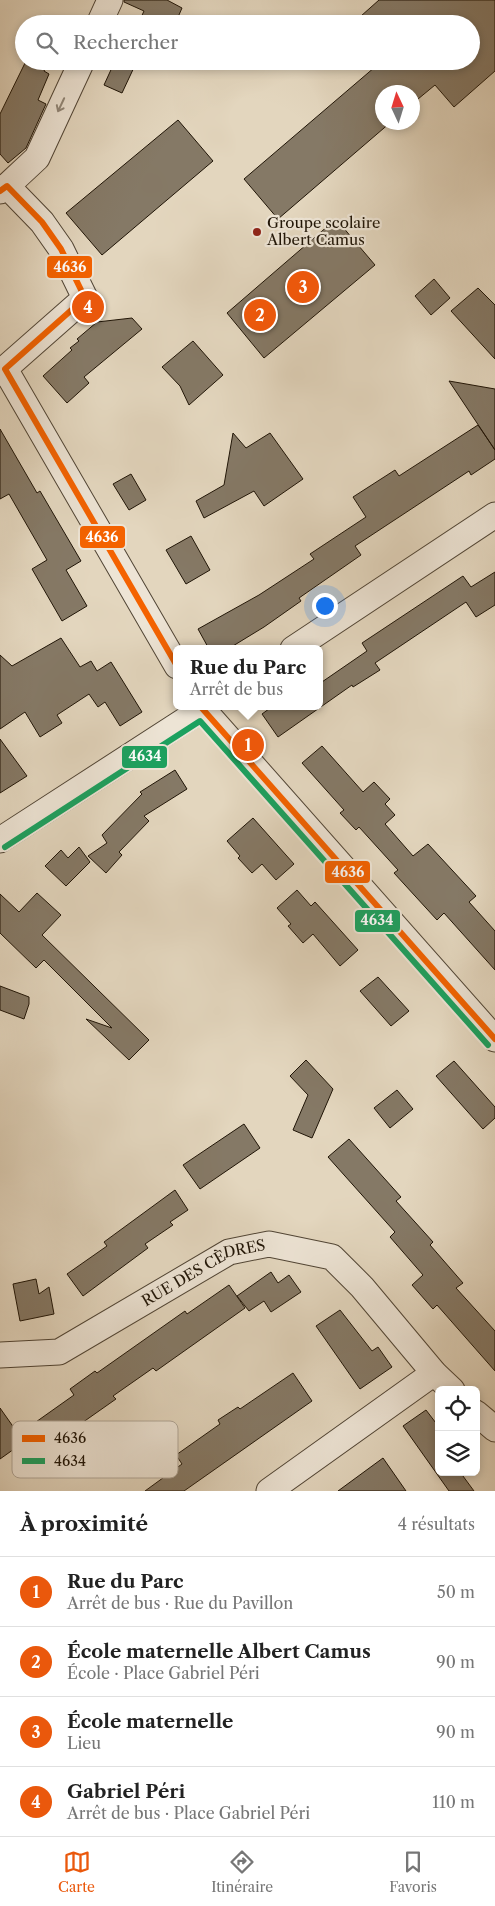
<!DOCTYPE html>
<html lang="fr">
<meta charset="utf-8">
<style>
:root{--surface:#fff;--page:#f2f2f2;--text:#222;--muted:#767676;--line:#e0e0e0;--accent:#ea580c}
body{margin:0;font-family:"Libre Caslon Text",serif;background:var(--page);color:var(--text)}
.controls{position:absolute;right:15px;bottom:15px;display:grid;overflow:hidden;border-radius:8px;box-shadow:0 2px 8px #0003}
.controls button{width:45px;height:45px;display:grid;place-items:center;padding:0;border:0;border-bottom:1px solid var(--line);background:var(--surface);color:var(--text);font:25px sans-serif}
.compass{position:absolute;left:375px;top:85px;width:45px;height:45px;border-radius:50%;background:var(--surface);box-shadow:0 2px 8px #0003;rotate:356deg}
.you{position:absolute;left:324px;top:605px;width:18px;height:18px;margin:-12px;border:4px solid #fff;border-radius:50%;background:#1a73e8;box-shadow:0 0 0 8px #1a73e833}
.badge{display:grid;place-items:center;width:32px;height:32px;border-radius:50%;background:var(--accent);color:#fff;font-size:16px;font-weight:700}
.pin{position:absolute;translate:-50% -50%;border:2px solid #fff;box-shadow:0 1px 5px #0006}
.popup{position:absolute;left:173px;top:645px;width:150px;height:65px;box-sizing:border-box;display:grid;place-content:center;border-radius:8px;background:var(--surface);filter:drop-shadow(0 1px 4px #0005);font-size:16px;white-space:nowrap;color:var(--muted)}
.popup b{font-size:19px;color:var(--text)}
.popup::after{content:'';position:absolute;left:50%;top:100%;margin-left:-10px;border:10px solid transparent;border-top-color:var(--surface)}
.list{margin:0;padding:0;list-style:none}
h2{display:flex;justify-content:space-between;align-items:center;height:65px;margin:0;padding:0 20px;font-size:21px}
h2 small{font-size:16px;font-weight:400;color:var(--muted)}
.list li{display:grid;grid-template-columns:32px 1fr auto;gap:15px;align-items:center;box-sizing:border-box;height:70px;padding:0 20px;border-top:1px solid var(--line)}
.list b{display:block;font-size:19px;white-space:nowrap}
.list p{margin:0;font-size:16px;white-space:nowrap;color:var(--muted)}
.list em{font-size:16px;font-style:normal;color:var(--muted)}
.icon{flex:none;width:28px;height:28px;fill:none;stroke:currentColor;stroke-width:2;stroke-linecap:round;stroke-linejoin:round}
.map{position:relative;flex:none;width:495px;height:1491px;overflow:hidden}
.search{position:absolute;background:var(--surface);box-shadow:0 2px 8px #0003;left:15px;right:15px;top:15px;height:55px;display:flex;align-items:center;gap:12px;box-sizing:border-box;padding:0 18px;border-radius:28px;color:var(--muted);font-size:19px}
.sheet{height:345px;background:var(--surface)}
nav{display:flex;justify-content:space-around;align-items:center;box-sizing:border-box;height:70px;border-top:1px solid var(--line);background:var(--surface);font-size:14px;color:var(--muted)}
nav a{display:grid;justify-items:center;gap:2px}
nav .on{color:var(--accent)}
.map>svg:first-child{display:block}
.building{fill:#857966;stroke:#201507}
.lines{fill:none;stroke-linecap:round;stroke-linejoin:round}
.minor-casing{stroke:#514535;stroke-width:27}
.minor{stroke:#ede4d5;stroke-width:25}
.bus-1-casing{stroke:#ede4d5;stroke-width:10}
.bus-2-casing{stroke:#ede4d5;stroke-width:10}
.bus-1{stroke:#f46200;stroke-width:6}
.bus-2{stroke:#1ca15f;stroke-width:6}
.oneway{stroke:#918778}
.poi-dot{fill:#8f2418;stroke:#ede4d5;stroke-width:2}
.labels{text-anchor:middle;stroke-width:4.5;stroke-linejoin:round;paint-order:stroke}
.poi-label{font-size:15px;fill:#201507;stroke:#ede4d5;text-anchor:start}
.street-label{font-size:15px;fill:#201507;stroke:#ede4d5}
.key{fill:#ede4d5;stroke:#b0a697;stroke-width:1}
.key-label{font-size:14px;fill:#201507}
.line-badge{stroke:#ede4d5;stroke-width:2}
.badge-label{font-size:14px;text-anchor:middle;font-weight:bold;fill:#fff}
</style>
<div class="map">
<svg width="495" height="1491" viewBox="0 0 495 1491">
<rect width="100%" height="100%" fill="#e3d6be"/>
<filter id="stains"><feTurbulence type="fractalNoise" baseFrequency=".004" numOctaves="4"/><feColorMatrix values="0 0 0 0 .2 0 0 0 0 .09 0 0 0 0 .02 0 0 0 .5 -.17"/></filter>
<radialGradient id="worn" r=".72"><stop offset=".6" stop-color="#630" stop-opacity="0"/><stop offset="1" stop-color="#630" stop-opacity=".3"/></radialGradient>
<path class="building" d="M124,0H167L182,8L175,24L159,17L157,24H138L144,11L124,2Z
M379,0H495V71L454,107L435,85L412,104V92H382V122H391L278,219L244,179L382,61H471V24H352Z
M26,61H49L44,71L49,74L38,100L46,104L26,148L8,163L0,154V114Z
M115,61H137L122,93L104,85Z
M178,120L213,161L102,255L66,213Z
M336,219L375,265L264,358L227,313Z
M434,279L450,298L431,315L415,296Z
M478,288L495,305V359L451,311Z
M132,318L142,329L84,377L89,383L67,403L43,376L72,350L70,348L79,341L77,339L97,322Z
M193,341L223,375L189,405L180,386L162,367Z
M449,381L495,389V450Z
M478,425L495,450V459L471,475L469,471L355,546L361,555L299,598L301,601L264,627L228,649H209L198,629L259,595L314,559L310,554L366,517L353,497L395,470L399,476Z
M0,429L37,493L40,491L81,561L66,570L87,606L62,621L32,569L47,560L9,494L0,499Z
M233,433L246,448L270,433L303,479L264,506L254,491L204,518L196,501L224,485Z
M131,474L146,500L129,510L113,484Z
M191,536L210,570L186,584L166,550Z
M495,572V605L476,617L466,602L375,663L380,670L353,687L352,685L278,737L262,714L273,706H319V684L367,651L362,643L463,576L471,587Z
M61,638L80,667L91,661L97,671L111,662L142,712L120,726L105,702L98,707L89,694L57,715L62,723L40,737L25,712L0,729V655L12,666Z
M0,739L27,776L0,793Z
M322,746L363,792L374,782L390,799L385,804L395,815L385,824L413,856L428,844L476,896L469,902L495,931V970L444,913L437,920L394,873L398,870L359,827L356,830L340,813L344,810L302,763Z
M175,770L187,789L144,816L149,821L119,852L122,855L106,873L88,856L107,843L102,835L142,794L140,792Z
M253,818L294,864L276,880L262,864L252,873L238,858L240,856L227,841Z
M79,847L90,862L66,886L45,866L61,850L68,858Z
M297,890L311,906L315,902L358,950L340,966L313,934L303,943L288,926L291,924L277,908Z
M37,893L61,915L42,935L149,1040L129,1060L86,1019L112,1028L44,960L36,968L0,933V894L19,912Z
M378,977L409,1011L391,1026L360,991Z
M0,986L29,997V1004L24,1019L0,1010Z
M306,1060L333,1089L312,1138L293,1130L308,1095L290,1076Z
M454,1061L495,1107V1118L483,1129L436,1076Z
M397,1090L413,1109L390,1128L374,1108Z
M244,1124L260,1148L200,1189L183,1165Z
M349,1139L401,1197L396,1201L433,1242L430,1245L463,1283L456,1288L495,1331V1371L437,1305L433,1309L412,1285L423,1275L390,1237L395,1232L328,1157Z
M175,1190L188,1210L170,1222L173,1225L145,1244L148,1248L83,1296L67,1274L107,1246L104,1242Z
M271,1272L278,1283L289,1275L301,1292L271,1312L264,1301L249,1311L237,1296Z
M36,1279L39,1294L49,1287L54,1314L20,1321L13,1284Z
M229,1285L245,1308L156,1371L153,1368L113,1396L116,1399L42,1451L26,1429L74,1395L70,1389L95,1371L97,1373L185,1311L187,1314Z
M340,1310L372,1351L378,1347L392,1367L360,1389L316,1326Z
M293,1373L312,1401L184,1491H145L182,1464L176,1455L220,1424L218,1420L238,1407L240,1409Z
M0,1408L24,1442L0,1459Z
M426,1410L439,1427V1472H460L474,1491H449L403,1426Z
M383,1458L406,1491H338Z"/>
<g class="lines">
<g class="minor-casing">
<g id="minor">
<path d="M99,24L110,0"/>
<path d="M7,186L37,158L82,61"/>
<path d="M0,191L7,186L42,222L61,249L85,298L0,373"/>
<path d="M5,369L177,666"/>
<path d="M293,649L495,515"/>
<path d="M200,706L495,1039"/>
<path d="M0,840L207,706"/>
<path id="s1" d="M0,1355L59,1352L229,1252L269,1244L332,1257L362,1287L434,1373L452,1390"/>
<path d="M476,1413L495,1429"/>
<path d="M269,1491L434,1373"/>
</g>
</g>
<use href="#minor" class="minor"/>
<g class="bus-1-casing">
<path id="bus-1" d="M0,191L7,186L42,222L61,249L85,298L5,369L177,666
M200,706L495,1039"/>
</g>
<g class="bus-2-casing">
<path id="bus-2" d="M5,847L200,721L488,1045"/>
</g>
<use href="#bus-1" class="bus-1"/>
<use href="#bus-2" class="bus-2"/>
</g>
<defs><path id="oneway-shaft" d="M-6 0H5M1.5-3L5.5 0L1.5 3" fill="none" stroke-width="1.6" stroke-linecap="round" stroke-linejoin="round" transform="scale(1.25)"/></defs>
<use class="oneway" href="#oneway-shaft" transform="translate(61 105) rotate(115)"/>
<circle class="poi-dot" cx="257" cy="232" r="5"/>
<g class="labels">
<g class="poi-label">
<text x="267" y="228">Groupe scolaire<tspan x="267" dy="17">Albert Camus</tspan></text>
</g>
<g class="street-label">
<text dy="5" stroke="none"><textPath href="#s1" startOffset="225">RUE DES CÈDRES</textPath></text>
</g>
</g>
<rect x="12" y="1421" width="166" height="57" rx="8" class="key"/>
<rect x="22" y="1435" width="23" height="7" fill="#f46200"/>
<rect x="22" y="1458" width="23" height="6" fill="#1ca15f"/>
<g class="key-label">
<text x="54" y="1443">4636</text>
<text x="54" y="1466">4634</text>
</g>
<g class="line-badge">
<rect x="46" y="255" width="47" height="24" rx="5" fill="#f46200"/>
<rect x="79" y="525" width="47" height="24" rx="5" fill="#f46200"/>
<rect x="121" y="745" width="47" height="24" rx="5" fill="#1ca15f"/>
<rect x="324" y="860" width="47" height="24" rx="5" fill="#f46200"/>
<rect x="354" y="909" width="47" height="24" rx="5" fill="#1ca15f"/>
</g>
<g class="badge-label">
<text x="70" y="272">4636</text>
<text x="102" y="542">4636</text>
<text x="145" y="761">4634</text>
<text x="348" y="877">4636</text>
<text x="377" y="925">4634</text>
</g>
<rect width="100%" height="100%" filter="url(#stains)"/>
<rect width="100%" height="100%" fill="url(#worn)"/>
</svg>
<div class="controls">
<button><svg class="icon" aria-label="locate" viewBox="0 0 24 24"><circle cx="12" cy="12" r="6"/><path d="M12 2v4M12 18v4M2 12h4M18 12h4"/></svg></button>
<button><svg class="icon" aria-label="layers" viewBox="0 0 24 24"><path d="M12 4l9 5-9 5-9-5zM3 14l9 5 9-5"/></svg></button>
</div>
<svg class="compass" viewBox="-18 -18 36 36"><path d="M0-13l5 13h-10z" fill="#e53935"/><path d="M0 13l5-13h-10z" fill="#767676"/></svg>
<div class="you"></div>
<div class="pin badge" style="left:248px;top:745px">1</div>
<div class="popup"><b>Rue du Parc</b>Arrêt de bus</div>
<div class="pin badge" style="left:260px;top:315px">2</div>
<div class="pin badge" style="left:303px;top:287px">3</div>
<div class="pin badge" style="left:88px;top:307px">4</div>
<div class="search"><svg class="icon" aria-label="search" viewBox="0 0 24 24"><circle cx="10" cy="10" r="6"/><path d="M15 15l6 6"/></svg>Rechercher</div>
</div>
<section class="sheet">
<h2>À proximité<small>4 résultats</small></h2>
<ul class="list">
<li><span class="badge">1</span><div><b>Rue du Parc</b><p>Arrêt de bus · Rue du Pavillon</p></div><em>50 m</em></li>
<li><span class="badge">2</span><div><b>École maternelle Albert Camus</b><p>École · Place Gabriel Péri</p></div><em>90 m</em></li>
<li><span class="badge">3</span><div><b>École maternelle</b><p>Lieu</p></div><em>90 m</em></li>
<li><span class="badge">4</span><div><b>Gabriel Péri</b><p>Arrêt de bus · Place Gabriel Péri</p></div><em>110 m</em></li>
</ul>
</section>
<nav>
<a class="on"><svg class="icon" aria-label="map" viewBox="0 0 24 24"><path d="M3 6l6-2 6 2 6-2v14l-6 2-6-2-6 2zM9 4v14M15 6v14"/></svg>Carte</a>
<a><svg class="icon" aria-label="directions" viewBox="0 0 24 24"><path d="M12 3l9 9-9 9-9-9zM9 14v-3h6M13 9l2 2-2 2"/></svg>Itinéraire</a>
<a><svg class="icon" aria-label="saved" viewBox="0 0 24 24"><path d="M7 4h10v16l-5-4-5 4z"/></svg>Favoris</a>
</nav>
